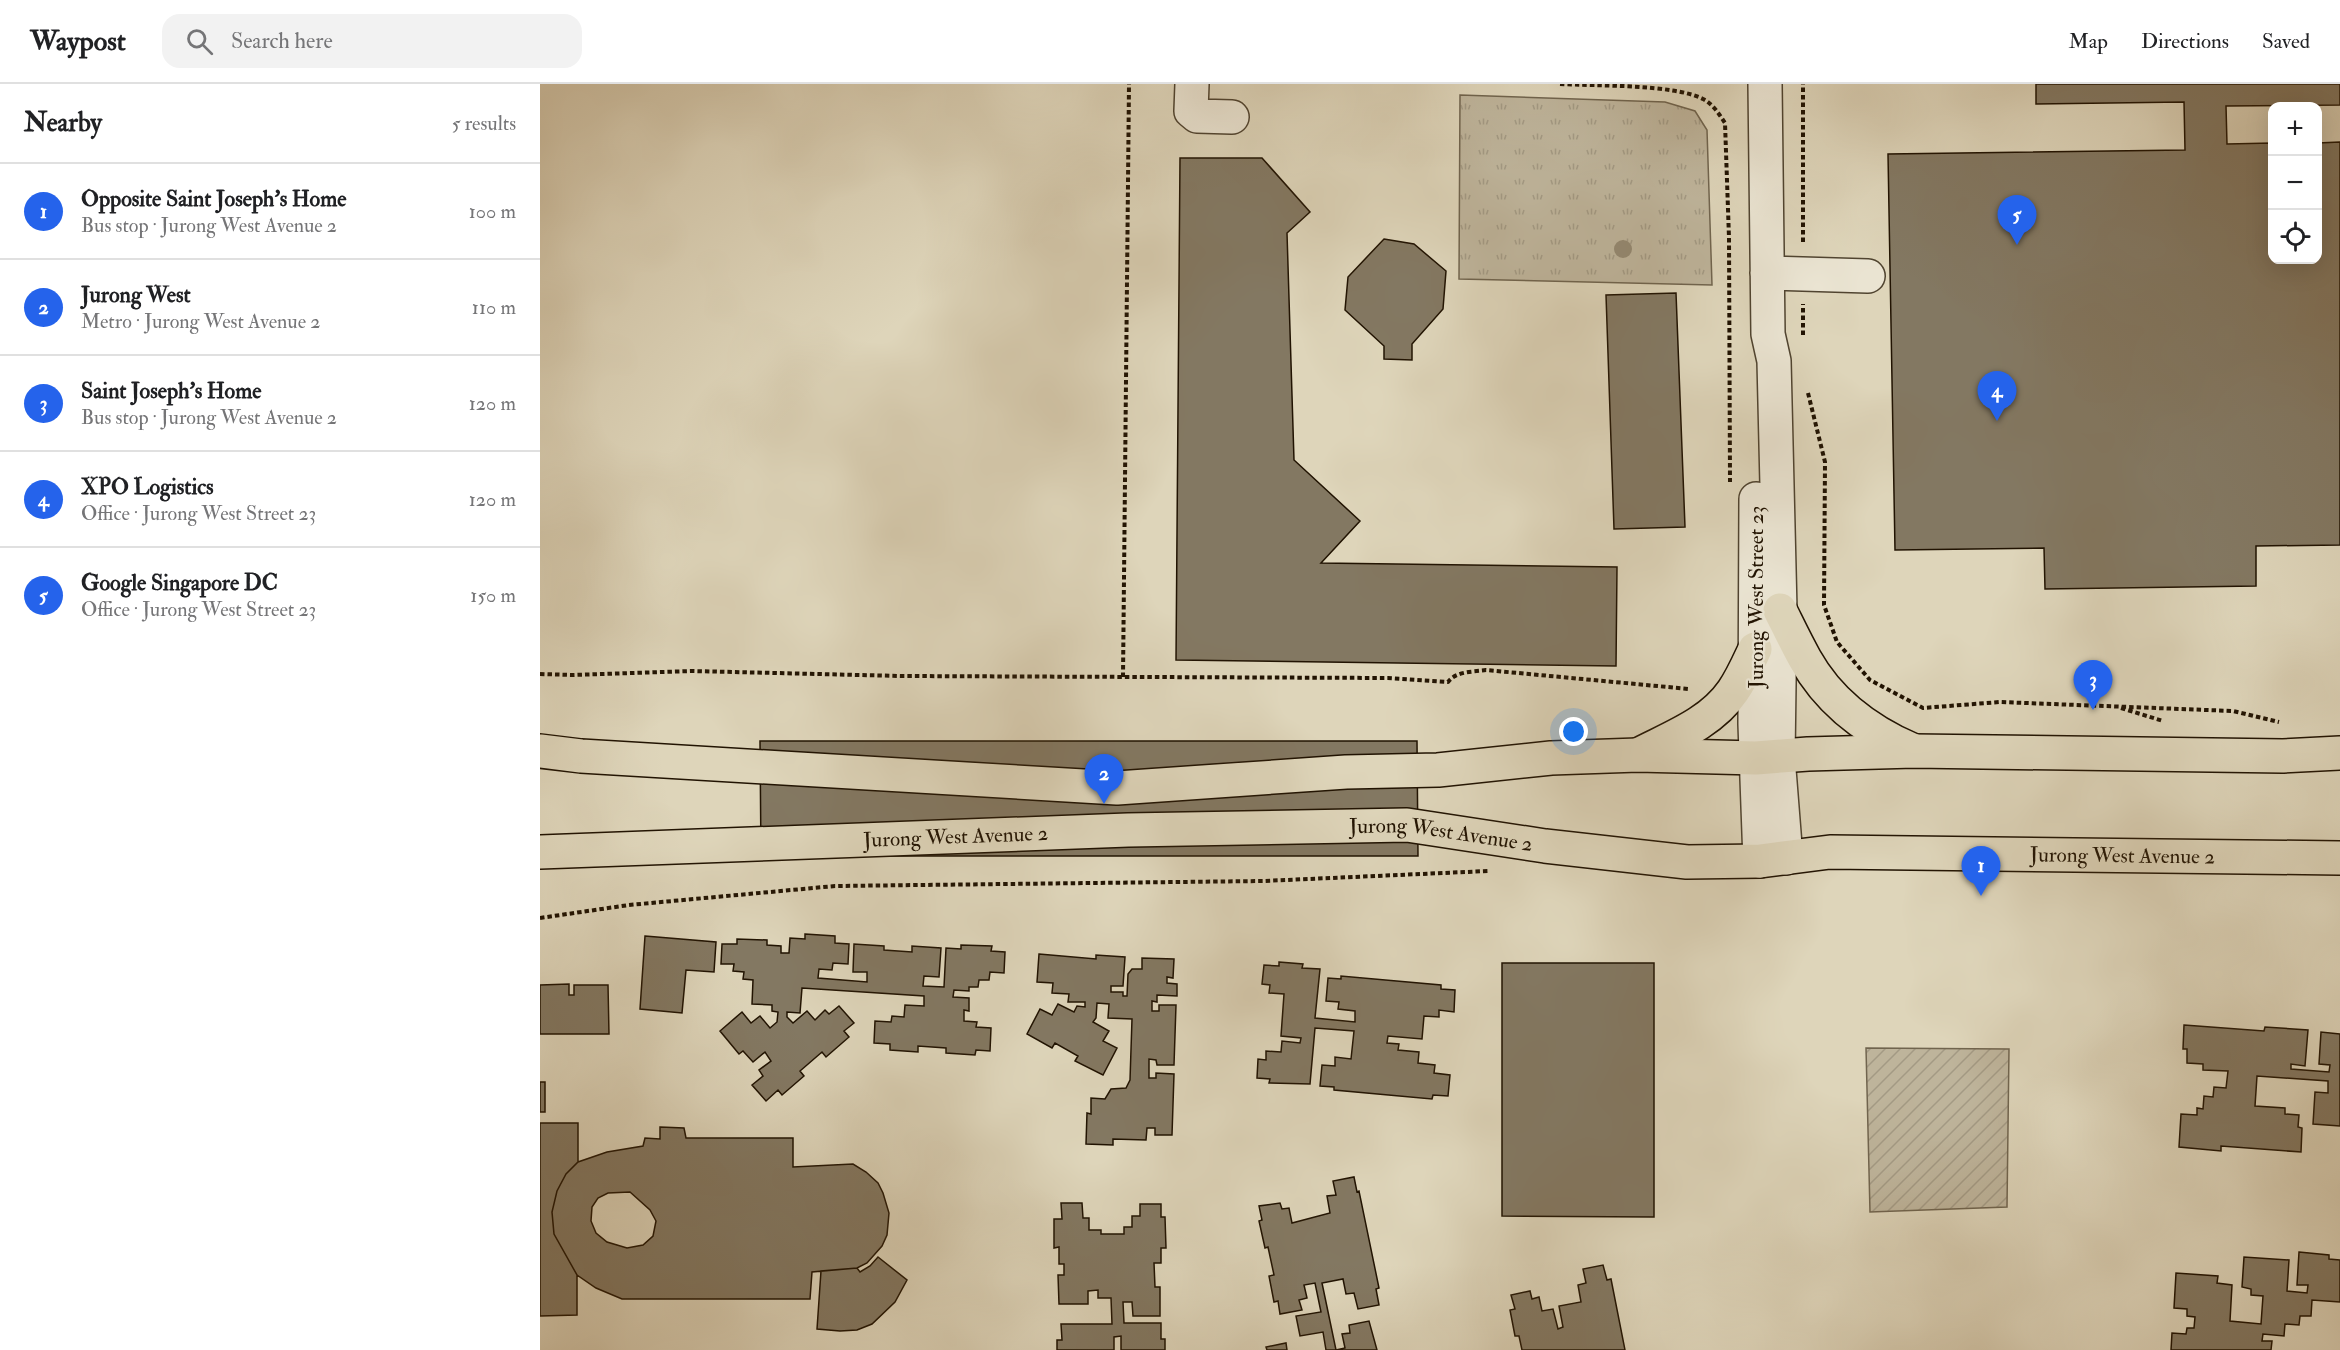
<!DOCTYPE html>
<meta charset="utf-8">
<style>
:root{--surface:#fff;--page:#f2f2f2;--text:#202124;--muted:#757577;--line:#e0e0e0;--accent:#2563eb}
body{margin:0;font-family:"IM FELL Double Pica",serif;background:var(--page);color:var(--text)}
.controls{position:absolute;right:18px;top:18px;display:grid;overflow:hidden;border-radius:12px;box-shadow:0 6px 24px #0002}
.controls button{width:54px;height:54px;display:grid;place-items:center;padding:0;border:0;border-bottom:2px solid var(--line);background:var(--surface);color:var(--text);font:30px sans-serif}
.you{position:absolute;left:1034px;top:648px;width:21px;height:21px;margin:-15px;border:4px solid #fff;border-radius:50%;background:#1a73e8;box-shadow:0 0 0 9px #1a73e833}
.badge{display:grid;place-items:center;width:39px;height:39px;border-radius:50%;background:var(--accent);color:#fff;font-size:20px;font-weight:700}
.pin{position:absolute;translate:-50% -50px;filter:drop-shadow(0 2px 3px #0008)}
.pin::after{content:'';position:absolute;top:32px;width:21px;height:18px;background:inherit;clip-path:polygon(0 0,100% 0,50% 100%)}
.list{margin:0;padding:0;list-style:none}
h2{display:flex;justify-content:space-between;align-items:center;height:78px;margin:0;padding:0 24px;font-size:26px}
h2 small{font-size:20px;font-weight:400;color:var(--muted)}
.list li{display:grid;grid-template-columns:39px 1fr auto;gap:18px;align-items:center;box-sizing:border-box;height:96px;padding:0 24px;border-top:2px solid var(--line)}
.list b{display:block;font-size:22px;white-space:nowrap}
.list p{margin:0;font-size:20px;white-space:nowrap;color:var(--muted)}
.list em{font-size:20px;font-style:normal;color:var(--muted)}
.icon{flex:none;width:33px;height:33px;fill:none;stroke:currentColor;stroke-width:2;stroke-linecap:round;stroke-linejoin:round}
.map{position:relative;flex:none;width:1800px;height:1266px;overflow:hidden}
header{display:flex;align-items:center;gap:36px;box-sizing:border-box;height:84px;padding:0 30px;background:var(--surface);border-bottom:2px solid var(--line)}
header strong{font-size:28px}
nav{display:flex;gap:33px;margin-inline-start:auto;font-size:21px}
.search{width:420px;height:54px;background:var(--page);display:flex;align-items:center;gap:15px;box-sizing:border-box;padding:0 21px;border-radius:18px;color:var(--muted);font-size:22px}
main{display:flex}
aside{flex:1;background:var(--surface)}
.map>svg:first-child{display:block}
.grass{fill:url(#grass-tufts);stroke:#70644e;stroke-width:1.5}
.garden{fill:url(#garden-furrows);stroke:#70644e;stroke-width:1.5}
.building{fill:#837862;stroke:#211302;stroke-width:1.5;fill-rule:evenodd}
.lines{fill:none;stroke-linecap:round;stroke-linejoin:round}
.minor-casing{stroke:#504430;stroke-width:36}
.major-casing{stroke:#211302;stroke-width:36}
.path{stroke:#211302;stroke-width:4;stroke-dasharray:4.5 3;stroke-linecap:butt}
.minor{stroke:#eae4d2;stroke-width:33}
.major{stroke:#ded5ba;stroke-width:33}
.tree{fill:#948972}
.labels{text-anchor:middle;stroke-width:4.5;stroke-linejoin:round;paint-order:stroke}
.street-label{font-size:21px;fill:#211302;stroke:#eae4d2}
</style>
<header>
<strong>Waypost</strong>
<div class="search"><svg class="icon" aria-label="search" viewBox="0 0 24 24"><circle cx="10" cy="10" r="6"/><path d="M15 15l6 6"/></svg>Search here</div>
<nav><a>Map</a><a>Directions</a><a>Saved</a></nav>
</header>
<main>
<aside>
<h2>Nearby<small>5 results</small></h2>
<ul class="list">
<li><span class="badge">1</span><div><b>Opposite Saint Joseph's Home</b><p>Bus stop · Jurong West Avenue 2</p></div><em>100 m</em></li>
<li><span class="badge">2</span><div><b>Jurong West</b><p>Metro · Jurong West Avenue 2</p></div><em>110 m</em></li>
<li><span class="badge">3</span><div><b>Saint Joseph's Home</b><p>Bus stop · Jurong West Avenue 2</p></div><em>120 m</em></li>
<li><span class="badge">4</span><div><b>XPO Logistics</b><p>Office · Jurong West Street 23</p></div><em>120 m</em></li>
<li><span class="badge">5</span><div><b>Google Singapore DC</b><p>Office · Jurong West Street 23</p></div><em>150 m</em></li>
</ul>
</aside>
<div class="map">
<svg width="1800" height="1266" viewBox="0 0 1800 1266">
<defs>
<pattern id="grass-tufts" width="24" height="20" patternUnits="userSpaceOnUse" patternTransform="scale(1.5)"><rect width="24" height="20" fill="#beb49b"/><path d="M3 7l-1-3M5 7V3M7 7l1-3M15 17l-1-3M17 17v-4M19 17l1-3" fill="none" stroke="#a39a84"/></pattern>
<pattern id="garden-furrows" width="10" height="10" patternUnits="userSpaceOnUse" patternTransform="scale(1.5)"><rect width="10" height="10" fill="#beb49b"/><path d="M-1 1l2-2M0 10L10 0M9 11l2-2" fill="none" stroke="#a39a84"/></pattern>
</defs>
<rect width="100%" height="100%" fill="#ded5ba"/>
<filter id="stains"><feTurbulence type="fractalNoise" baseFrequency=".00333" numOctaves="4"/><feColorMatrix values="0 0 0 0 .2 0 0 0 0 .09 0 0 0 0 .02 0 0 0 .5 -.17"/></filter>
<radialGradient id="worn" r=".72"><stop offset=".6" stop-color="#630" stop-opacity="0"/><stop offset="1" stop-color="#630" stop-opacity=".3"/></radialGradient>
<path class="grass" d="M920,11L1125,18L1155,27L1167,46L1172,201L919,195Z"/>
<path class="garden" d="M1326,964L1469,965L1467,1123L1330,1128Z"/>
<path class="building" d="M1496,0H1800V21L1686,22L1687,60L1732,59V176H1778V59L1800,58V461L1716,462V502L1505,505L1504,464L1355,466L1348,70L1645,66L1644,18L1496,20Z
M640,74H722L770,128L747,149L754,376L820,437L781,479L1077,483L1076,582L636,576Z
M844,155L874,160L906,187L903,225L872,260V276L844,275V262L805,226L808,193Z
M1136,209L1145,443L1074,445L1066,211Z
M220,657H877L878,772H221Z
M265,850L295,852V859L309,860L308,880L293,879L292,886L279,885L278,894L327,898V888H313L314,860L344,862V866L372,868V862L401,864L399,893L384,892L383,902L404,903L406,864L421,865V861L452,862L451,867L465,868L464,889L450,888L449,896H439L438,903H429V907L414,906L413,913L429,914V927L424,926V937L437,938L436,943L451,944L450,967L436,966L435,971L406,969V964L378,962V968L350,966V960L334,959L335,937L351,938L352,932L364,933L365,921L384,922V912L262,904L260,929L247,928V933L253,939L267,927L275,936L285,926L289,930L299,922L314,939L304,947L309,953L286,973L282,968L260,987L264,992L242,1011L238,1006L226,1017L212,1001L223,992L219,986L231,977L225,968L213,978L203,967L199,970L180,947L202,928L211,939L220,932L230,944L237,938L238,928L232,927V921L212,920L213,896L203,895L204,888L193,887L194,880H181L182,860H197V855L227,856V861L241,862V869H249L250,854L265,855Z
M105,852L176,858L174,888L146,886L142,929L100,925Z
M499,870L556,875V871L585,873L583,902H571V908H583V912H587L588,890L592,885H602V874L634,875L633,894L627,893V899L637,900V912L617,911V918L612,917V927H619V921H636L634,981H617L616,976L609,975V994H616V989L634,990L632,1051H615V1044H607L606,1056L573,1055V1061L546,1060L547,1029L551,1030V1014L565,1015L571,1005L586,1004L590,996L592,935L568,934L569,920L557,919L556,934L553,938L569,947L563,957L577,964L563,991L535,977L538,972L515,959L512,964L487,950L500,925L512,931L518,920L534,928L537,922L545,923V918H528L529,910L512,909L513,899L497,898Z
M739,878L763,880L762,884L780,885L775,934L815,938V927L798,925L799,918L786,917L788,894L801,895V892L901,901V905L915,906L914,928L899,926V933L884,932L882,955L848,952L847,959L859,960L858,966L879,968L878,979L895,981L894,989L910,991L908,1012L893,1011L892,1015L794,1006V1003L780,1002L782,981L795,982V973L811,975L814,947L775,944L770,1000L729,999L730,995L717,994L718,975L726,976V967L741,968L742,957L760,959L761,954L741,952L744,910L729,909L730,901L722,900L724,881L739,882Z
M962,879H1114V1133L962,1132Z
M29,900V911H34V901H68L69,950H0V901Z
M1644,941L1724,947L1725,943L1768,946L1765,982L1751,980V985L1789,988L1790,981L1779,980L1781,948L1800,950V1042L1773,1040L1775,1008L1788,1009V997L1717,992L1715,1022L1745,1024V1030L1759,1031L1758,1043L1762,1044L1761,1068L1681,1062V1067L1639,1063L1641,1030L1657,1031V1024L1663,1025L1664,1012L1673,1013L1674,1003L1686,1004L1688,987L1663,986V980L1647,979V965H1643Z
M0,998H5V1028H0Z
M0,1039H38V1078L26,1090L17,1107L12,1128L14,1150L37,1191V1231L0,1232Z
M120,1043L144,1044L146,1054H253V1083L313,1080L326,1088L338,1099L343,1109L349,1129L347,1151L342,1162L327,1179L317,1184L272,1188L270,1215H82L56,1204L37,1191L14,1150L12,1128L17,1107L26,1090L38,1078L67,1068L103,1062L105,1054L120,1055ZM90,1108L110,1126L116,1137L113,1152L103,1161L87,1164L67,1158L56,1149L51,1137L52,1123L58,1114L68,1109Z
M814,1093L817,1108L819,1107L839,1204L836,1205L839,1221L818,1225L814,1209L806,1210L803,1195L782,1199L796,1266L805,1264L802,1250L810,1249L809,1241L829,1237L837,1266H786L783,1248L760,1252L756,1232L781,1228L775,1199L764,1201L767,1214L759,1216L762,1226L740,1230L738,1217L734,1218L729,1192L734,1191L728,1163L725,1164L719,1137L722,1136L719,1122L740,1119L742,1125L749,1124L752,1139L790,1129L787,1112L796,1111L793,1097Z
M521,1119H542L543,1134H549V1146H561V1150H584V1143H592V1132H600V1120H621V1133H625L626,1164H621V1179H614L615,1203H620V1232H593L592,1218H583L584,1239H621V1255H625V1266H581V1252L574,1253V1266H517V1256H522L521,1240H572L571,1214H558V1206L548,1207V1220H519L518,1191H524V1180H519V1163L514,1164V1135H522Z
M1759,1168L1789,1171V1175L1800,1176V1218L1772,1216L1771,1232H1760L1759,1241L1745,1240L1744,1252L1723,1250L1722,1257H1732L1731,1266H1631L1632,1249L1646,1250L1647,1244H1654L1655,1233L1647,1232V1225L1634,1224L1636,1189L1678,1192L1677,1199L1692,1201L1690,1237L1721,1240L1723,1212L1711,1211V1205L1702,1203L1704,1173L1749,1176L1747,1207L1767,1209L1768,1201H1757Z
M338,1173L367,1196L355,1218L332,1240L317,1246L300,1247L277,1245L281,1187L317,1184L320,1188L330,1182Z
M1063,1181L1067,1196L1071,1195L1085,1266H982L979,1252H975L970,1226L975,1225L971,1211L990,1207L992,1215L999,1213L1002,1227L1013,1225L1018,1245L1023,1243L1019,1222L1041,1218L1038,1201L1046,1199L1043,1185Z
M746,1259L747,1266H727L726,1263Z"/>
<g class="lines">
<g class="minor-casing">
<path id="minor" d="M652,0L651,27L657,32L692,33
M1225,0L1228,250L1234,277L1240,526L1238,673L1246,774
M1227,189L1328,192
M1216,415L1215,640L1220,777"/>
</g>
<g class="major-casing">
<g id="major">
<path d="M1240,526C1248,542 1256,559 1265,575C1289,618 1328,647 1372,666"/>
<path d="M0,667L41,672L577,704L806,688L898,686L1011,674L1098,671L1216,674L1268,670L1374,667L1743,672L1800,669"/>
<path d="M1100,670C1133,653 1171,639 1193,607C1202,594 1208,580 1215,565"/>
<path id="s1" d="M0,768L588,746L867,741L1005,762L1147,778L1220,777L1290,768L1800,774"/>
</g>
</g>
<path class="path" d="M1020,0C1056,2 1134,0 1163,15C1173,20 1179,30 1185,39L1189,154L1190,398
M1263,158V0
M1263,251V220
M1268,309L1285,378L1284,521L1297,558L1330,596L1383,624L1460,618L1693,627L1739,638
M0,590L33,591L151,587L362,592L848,594L908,598C916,587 933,588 946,586L1149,605
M583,593L589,0
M1581,624L1623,637
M0,834L89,821L295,802L723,797L948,787"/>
<use href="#minor" class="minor"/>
<use href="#major" class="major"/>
</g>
<circle class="tree" cx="1083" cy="165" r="9"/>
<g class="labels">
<g class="street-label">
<text transform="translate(1216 513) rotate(-90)" y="7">Jurong West Street 23</text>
<text dy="7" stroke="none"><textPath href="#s1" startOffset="416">Jurong West Avenue 2</textPath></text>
<text dy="7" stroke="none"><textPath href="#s1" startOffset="902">Jurong West Avenue 2</textPath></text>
<text dy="7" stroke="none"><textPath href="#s1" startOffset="1586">Jurong West Avenue 2</textPath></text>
</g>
</g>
<rect width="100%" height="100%" filter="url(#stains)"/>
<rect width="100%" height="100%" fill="url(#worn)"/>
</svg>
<div class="controls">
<button>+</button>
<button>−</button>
<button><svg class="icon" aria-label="locate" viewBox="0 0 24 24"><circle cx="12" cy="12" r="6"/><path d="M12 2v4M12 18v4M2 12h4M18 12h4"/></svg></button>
</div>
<div class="you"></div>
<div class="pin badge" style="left:1441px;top:812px">1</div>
<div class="pin badge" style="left:564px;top:720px">2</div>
<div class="pin badge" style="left:1553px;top:626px">3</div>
<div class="pin badge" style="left:1457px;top:337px">4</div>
<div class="pin badge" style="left:1477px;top:161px">5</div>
</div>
</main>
